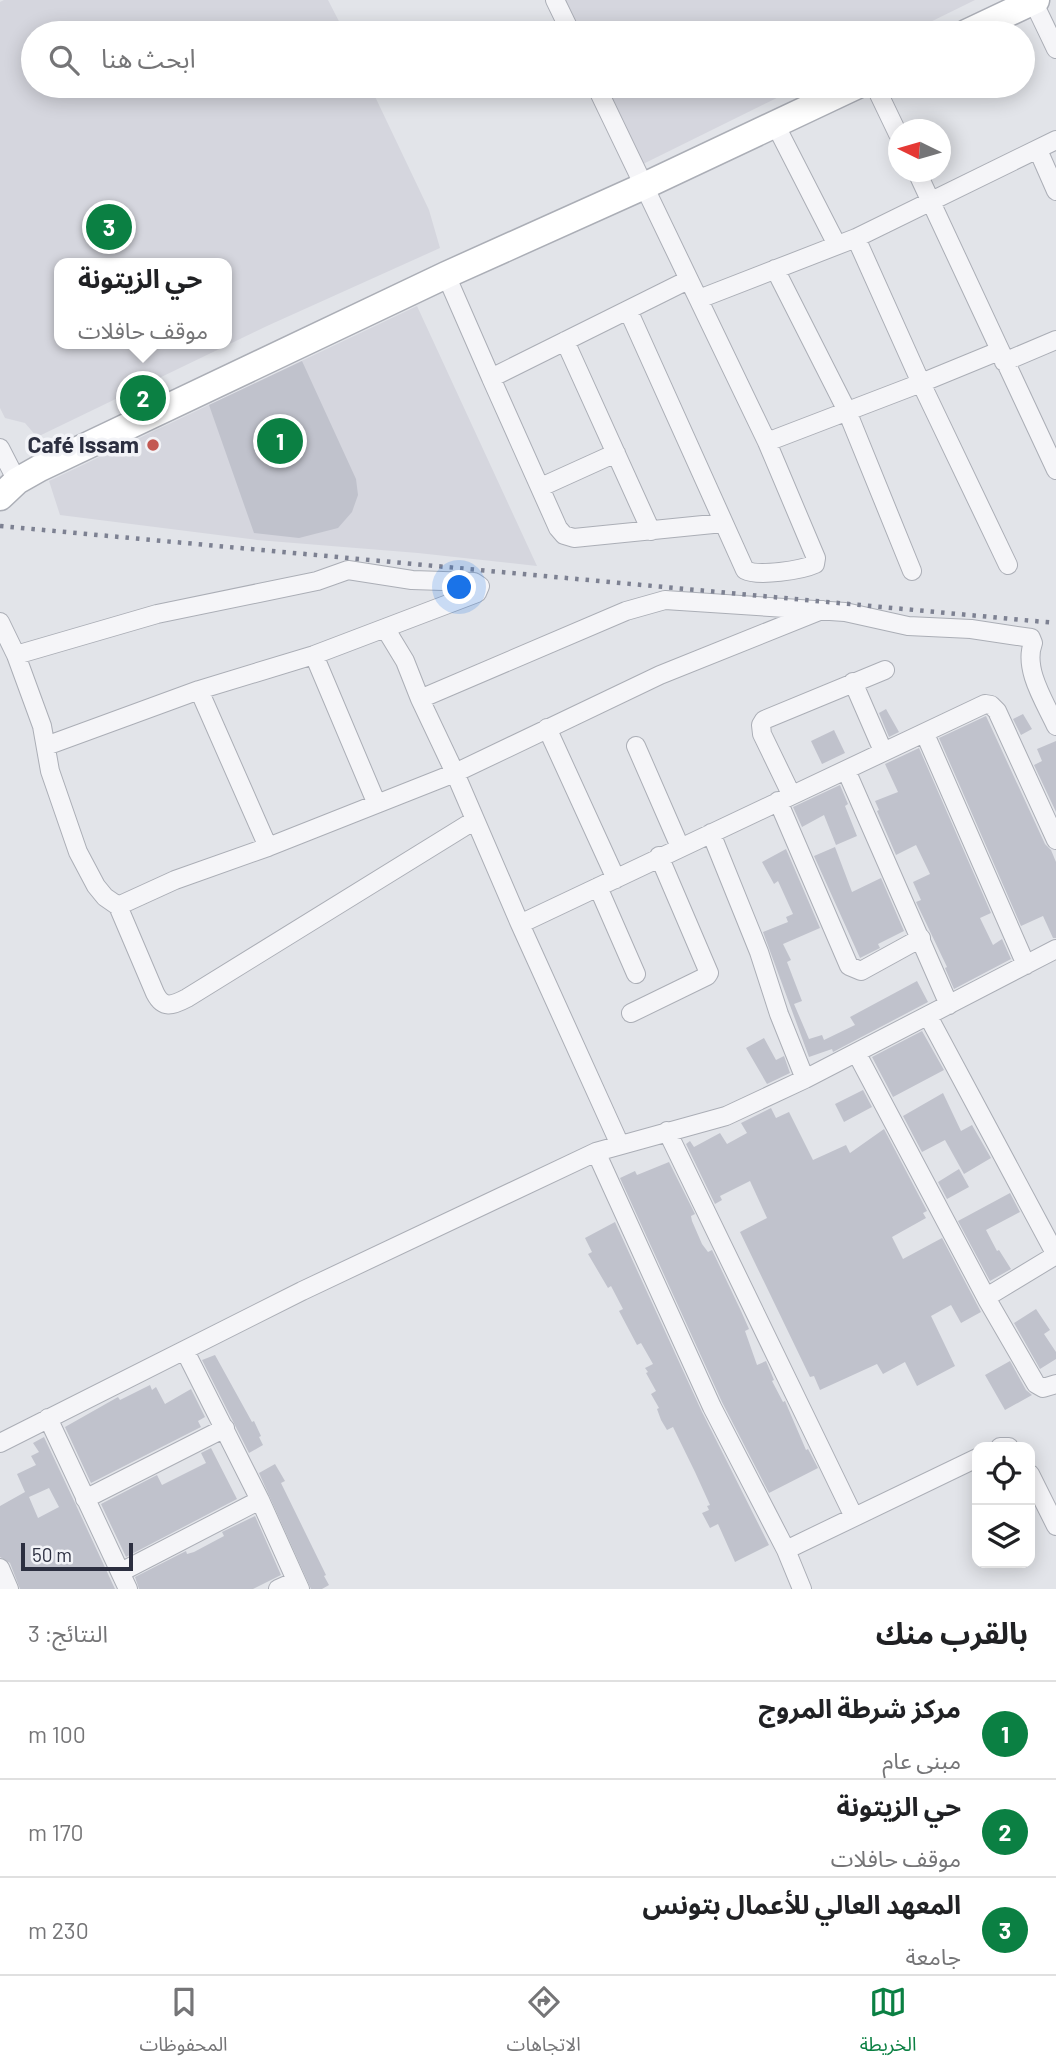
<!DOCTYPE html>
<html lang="ar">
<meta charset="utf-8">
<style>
:root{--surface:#fff;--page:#f6f6f6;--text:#202124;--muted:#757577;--line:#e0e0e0;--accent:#0b8043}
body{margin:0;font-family:Barlow,"Noto Sans Arabic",sans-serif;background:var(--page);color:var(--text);direction:rtl}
.controls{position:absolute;right:21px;bottom:21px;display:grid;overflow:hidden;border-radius:14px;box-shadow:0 4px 18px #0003}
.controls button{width:63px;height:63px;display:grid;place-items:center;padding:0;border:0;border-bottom:2px solid var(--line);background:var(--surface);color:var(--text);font:35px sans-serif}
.compass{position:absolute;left:888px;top:119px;width:63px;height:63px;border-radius:50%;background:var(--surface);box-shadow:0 4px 18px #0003;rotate:275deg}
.scale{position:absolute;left:21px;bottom:18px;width:112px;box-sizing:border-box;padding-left:7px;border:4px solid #2c2f40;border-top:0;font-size:19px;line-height:24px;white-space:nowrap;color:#2c2f40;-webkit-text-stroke:5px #f2f3f7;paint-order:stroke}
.you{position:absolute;left:460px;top:588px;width:24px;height:24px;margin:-18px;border:5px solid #fff;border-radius:50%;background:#1a73e8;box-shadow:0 0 0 10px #1a73e833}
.badge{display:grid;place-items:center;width:46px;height:46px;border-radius:50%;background:var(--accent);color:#fff;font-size:23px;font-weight:700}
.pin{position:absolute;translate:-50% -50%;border:4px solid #fff;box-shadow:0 2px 7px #0006}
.popup{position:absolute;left:54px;top:258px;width:178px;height:91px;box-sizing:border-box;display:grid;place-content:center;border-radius:14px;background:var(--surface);filter:drop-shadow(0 2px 5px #0005);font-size:23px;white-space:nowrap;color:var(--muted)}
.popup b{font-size:26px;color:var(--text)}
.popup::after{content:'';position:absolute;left:50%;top:100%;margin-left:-14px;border:14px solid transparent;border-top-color:var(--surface)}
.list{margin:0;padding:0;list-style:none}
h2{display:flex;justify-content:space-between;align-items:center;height:91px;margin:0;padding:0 28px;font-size:30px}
h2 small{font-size:23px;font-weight:400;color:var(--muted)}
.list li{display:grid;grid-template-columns:46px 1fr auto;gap:21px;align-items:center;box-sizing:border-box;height:98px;padding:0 28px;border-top:2px solid var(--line)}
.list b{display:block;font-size:26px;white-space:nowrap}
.list p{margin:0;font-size:23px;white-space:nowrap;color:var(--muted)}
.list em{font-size:23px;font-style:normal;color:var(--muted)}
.icon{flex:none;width:38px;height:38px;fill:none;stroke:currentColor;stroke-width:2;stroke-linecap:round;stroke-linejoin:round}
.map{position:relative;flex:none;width:1056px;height:1589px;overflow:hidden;direction:ltr}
.search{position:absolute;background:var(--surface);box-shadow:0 4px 18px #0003;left:21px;right:21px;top:21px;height:77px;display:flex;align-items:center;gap:18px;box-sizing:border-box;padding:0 24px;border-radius:38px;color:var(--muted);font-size:26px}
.sheet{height:385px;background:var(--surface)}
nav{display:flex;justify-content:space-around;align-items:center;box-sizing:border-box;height:98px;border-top:2px solid var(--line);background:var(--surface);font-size:19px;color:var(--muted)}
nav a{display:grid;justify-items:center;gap:4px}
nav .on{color:var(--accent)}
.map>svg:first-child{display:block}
.built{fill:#d5d6de;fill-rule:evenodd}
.building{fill:#c0c2cc;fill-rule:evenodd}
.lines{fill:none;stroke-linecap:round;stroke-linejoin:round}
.street-casing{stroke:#abaeb6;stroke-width:20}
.secondary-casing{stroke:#abaeb6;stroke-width:29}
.street{stroke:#f5f5f8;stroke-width:18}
.secondary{stroke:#fff;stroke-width:26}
.rail{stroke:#7d8192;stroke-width:4.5;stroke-dasharray:3.5 7;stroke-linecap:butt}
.poi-dot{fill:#c35852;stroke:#f2f3f7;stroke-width:2.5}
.labels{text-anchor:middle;stroke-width:7;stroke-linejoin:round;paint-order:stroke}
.poi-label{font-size:23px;font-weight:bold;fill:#2c2f40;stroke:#f2f3f7;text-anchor:end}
</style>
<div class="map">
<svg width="1056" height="1589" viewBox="0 0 1056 1589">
<rect width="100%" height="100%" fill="#e2e4e9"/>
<path class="built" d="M4,0H328L345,33H33V86H370L429,210L440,248L267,326L37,437L25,423L5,418L0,408V2ZM227,263V344H59V263Z
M560,0H975L908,33H577Z
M602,86H801L641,165Z
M417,306L537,566L418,553L257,540L60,515L49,481Z"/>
<path class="building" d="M302,361L356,479L358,495L352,512L338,528L299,538L254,533L209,405Z
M886,709L899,732L889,737L879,713Z
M1023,714L1032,729L1021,735L1013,719Z
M986,716L1045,844L1051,850L1056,862V938H1053L1043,916L1021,926L939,738Z
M834,730L845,753L822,764L811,741Z
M1056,741V812L1034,765L1042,761L1037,749Z
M919,748L991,913L980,918L993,945L1002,939L1011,959L954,989L945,968L947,967L916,902L921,900L913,882L930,874L916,845L896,855L877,811L879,810L875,801L898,792L885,764Z
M840,785L848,804L845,806L857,836L836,845L824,815L802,827L793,807Z
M835,847L852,892L881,878L904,931L878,944L880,948L860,958L814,856Z
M786,849L820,928L783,944L791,960L787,962L802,1001L794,1004L809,1039L822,1035L824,1040L855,1025L850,1017L917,981L928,1002L833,1052L832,1049L809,1057L763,932L788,922L786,917L793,914L778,881L774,884L762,862Z
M922,1031L944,1070L893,1097L872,1057Z
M764,1038L776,1060L784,1056L790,1073L767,1084L746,1048Z
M863,1090L872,1107L844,1122L835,1104Z
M943,1093L961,1131L972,1125L991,1158L964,1174L945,1140L922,1152L903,1116Z
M771,1108L776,1118L789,1112L813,1160L846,1145L850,1153L884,1129L927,1211L923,1213L926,1218L892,1237L903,1259L942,1238L981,1312L961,1323L951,1305L931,1316L955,1366L917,1386L905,1362L883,1374L877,1364L820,1390L814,1376L810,1377L740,1232L767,1218L750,1181L720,1196L722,1200L715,1204L686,1144L690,1141L694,1147L720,1133L727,1144L747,1133L741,1123Z
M669,1162L695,1214L691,1216L692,1221L702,1244L708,1252L712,1250L741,1311L749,1329L745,1331L757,1365L766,1361L774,1380L772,1381L783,1402L785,1401L806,1450L808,1449L818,1468L769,1493L722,1402L620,1178L635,1171L637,1175Z
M959,1169L969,1187L947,1199L938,1182Z
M1010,1193L1020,1212L986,1230L997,1251L999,1250L1011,1269L990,1281L958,1221Z
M615,1222L702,1412L769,1545L735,1562L718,1524L710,1528L702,1513L709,1510L707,1506L710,1505L695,1472L673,1427L667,1430L661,1420L657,1409L659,1408L651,1394L656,1391L646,1373L648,1372L645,1368L653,1364L641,1343L637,1345L619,1311L623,1309L611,1286L608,1288L588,1254L592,1252L585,1238Z
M1036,1309L1050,1330L1044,1334L1056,1352V1359L1040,1369L1014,1323Z
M215,1355L252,1422L254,1421L261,1436L259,1437L263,1445L249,1453L202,1360Z
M1010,1361L1026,1390L1032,1395L1005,1410L985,1375Z
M150,1385L152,1390L156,1387L165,1404L191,1389L205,1417L198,1421L201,1427L91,1483L65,1427L118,1397L120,1400Z
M44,1437L75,1503L115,1589H20L10,1563L0,1557V1506L25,1492L17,1474L36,1465L31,1456L39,1452L33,1443ZM49,1488L59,1507L38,1518L29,1497Z
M211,1448L237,1499L126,1557L101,1504L157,1475L162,1485L206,1463L201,1453Z
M275,1464L285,1481L281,1483L326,1575L324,1576L329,1585L322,1589H311L259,1473Z
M255,1516L281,1575L253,1589H139L135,1577L186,1551L187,1554L194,1552L224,1536L222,1532Z"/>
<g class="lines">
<g class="street-casing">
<path id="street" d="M555,0L571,33
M1033,1L1056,49
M596,86L767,442L813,551L816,558L815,564C802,570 758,577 745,570L628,310
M875,86L898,134
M775,124L837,245
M1038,150L1056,191
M917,172L1056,470
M856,238L921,383L1008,565
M775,269L847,411L912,571
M446,275L491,378L688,280
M699,299L856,238L1056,140
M565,341L651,531
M1004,362L1056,340
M491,378L558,528L564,535L574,538L723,523
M767,442L921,383L999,351
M0,448L17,481
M541,487L616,453
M0,622L16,655L42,726L50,771L78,852L96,886L105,897L118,906L155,993C163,1009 172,1006 187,998L475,820
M16,655L157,614L317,581L348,570L412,580L474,582L480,586L477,593L385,628
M314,655L376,802
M853,682L883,751
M199,690L268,847
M420,699L626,611L665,600L845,612L908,626L971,629L1031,638L1033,643C1023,669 1045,702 1056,726
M547,728L616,879
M925,734L1026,965
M46,746L199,690L314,655L385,628L405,661L420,699L455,773L520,924L620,1145
M636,746L680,847
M846,770L949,1005
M791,794L762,734L761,725L764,720L885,670
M778,801L849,966L861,971L921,938
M711,833L759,952L779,1014L805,1079
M598,887L636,974
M118,906L175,880L268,847L455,773L660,675L822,610
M520,924L985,704L991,705L997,711L1056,840
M631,1013L707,976L709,973L659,856
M928,1016L1056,1255
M857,1054L988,1301
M667,1131L854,1517
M596,1152L712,1407L786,1550L802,1589
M1056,1255L990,1295L988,1301L1036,1384L1043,1388L1056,1384
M185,1351L260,1500L300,1589
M48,1418L128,1589
M0,1443L302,1291L596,1152L726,1116L805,1079L1056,949
M1000,1447H1009
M1030,1474L1056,1526
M85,1499L225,1428
M786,1550L977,1458
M0,1568L9,1589
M121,1572L260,1500
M278,1589L296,1581"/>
</g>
<g class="secondary-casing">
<path id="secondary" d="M966,33L1036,0
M0,497L17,481L40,468L446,275L644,186L856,86"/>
</g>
<use href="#street" class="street"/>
<use href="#secondary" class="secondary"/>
<path class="rail" d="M0,526L1056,623"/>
</g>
<circle class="poi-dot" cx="153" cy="445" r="7"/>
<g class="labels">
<g class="poi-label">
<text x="139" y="453">Café Issam</text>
</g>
</g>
</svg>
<div class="controls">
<button><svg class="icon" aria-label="locate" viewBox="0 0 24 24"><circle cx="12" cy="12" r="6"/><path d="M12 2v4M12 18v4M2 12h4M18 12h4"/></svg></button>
<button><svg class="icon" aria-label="layers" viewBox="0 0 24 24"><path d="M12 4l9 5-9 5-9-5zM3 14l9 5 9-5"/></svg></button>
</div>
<svg class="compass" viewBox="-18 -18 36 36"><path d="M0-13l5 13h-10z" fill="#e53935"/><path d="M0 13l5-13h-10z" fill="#757577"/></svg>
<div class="scale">50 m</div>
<div class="you"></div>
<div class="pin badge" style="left:280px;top:441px">1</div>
<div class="pin badge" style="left:143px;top:398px">2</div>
<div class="popup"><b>حي الزيتونة</b>موقف حافلات</div>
<div class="pin badge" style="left:109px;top:227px">3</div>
<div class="search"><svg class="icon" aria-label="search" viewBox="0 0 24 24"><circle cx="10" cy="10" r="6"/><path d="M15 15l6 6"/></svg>ابحث هنا</div>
</div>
<section class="sheet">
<h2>بالقرب منك<small>النتائج: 3</small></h2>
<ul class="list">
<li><span class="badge">1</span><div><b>مركز شرطة المروج</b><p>مبنى عام</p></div><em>100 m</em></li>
<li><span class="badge">2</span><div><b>حي الزيتونة</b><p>موقف حافلات</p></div><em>170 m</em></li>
<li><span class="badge">3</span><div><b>المعهد العالي للأعمال بتونس</b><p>جامعة</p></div><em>230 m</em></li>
</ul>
</section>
<nav>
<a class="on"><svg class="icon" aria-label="map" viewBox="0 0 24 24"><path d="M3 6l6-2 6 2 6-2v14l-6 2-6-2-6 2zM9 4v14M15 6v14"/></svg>الخريطة</a>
<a><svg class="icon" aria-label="directions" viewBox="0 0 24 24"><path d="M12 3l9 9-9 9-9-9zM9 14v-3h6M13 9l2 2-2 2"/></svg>الاتجاهات</a>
<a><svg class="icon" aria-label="saved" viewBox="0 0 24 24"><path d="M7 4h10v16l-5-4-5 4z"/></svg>المحفوظات</a>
</nav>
